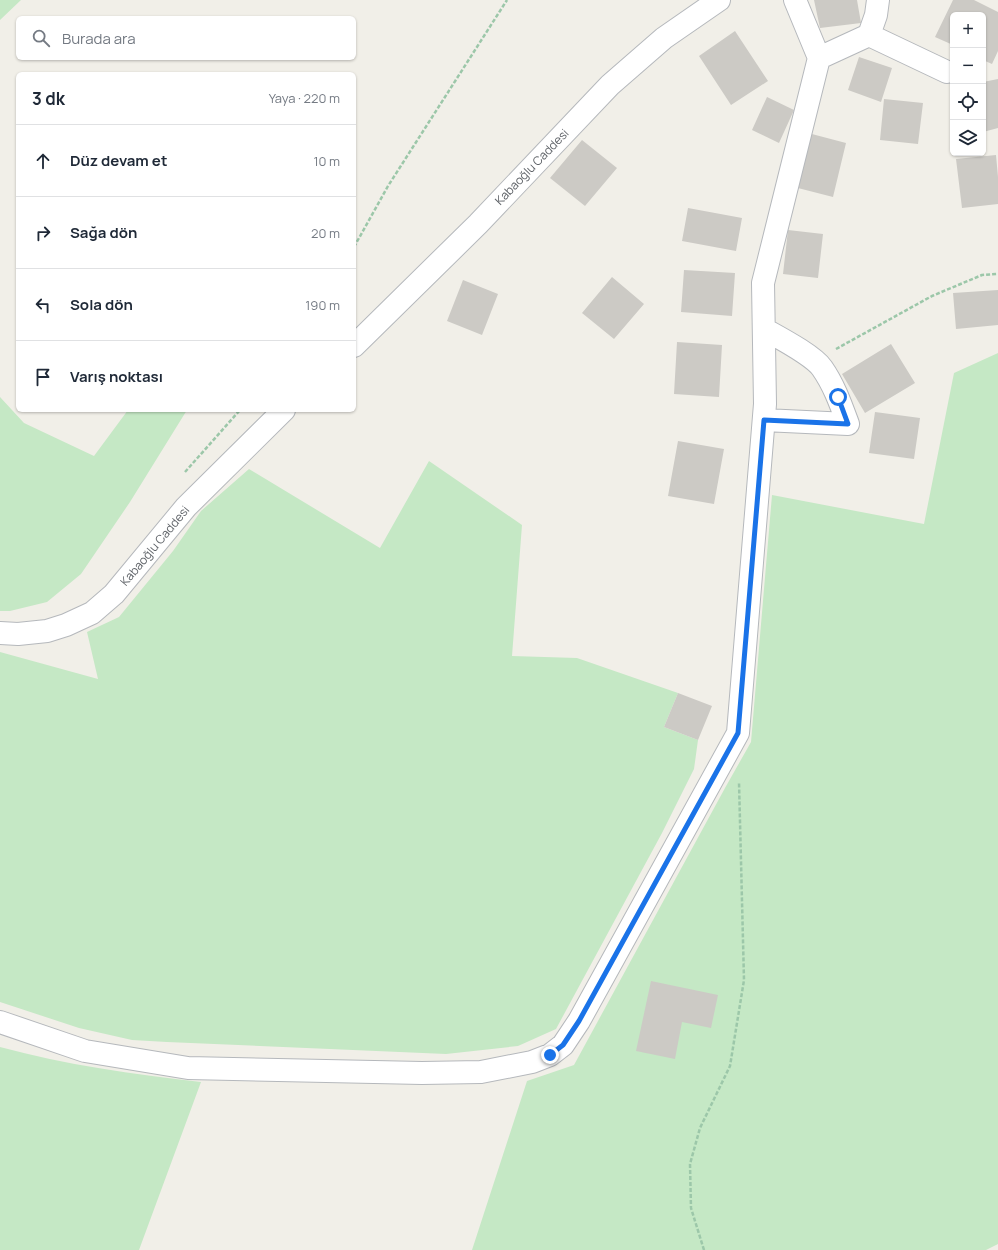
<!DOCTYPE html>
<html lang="tr">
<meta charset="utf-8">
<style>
:root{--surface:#fff;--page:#f6f6f7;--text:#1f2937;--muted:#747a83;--line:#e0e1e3}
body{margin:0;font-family:Manrope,sans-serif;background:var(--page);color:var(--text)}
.controls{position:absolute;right:12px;top:12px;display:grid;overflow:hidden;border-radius:6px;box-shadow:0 1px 3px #0004}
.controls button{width:36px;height:36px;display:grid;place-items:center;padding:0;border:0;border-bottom:1px solid var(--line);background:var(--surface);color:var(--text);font:20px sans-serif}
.stop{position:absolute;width:12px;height:12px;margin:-9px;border:3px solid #1a73e8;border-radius:50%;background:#fff}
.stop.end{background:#1a73e8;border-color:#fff;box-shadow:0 1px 4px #0008}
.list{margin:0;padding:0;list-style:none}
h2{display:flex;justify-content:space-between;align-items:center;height:52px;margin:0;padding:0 16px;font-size:17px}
h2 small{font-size:13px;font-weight:400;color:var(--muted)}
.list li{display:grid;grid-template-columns:26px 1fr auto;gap:12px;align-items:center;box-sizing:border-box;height:72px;padding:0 16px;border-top:1px solid var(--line)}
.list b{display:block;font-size:15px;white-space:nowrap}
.list em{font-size:13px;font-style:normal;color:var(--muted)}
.icon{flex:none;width:22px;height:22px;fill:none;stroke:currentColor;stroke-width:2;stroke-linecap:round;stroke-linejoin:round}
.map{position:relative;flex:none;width:998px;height:1250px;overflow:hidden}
.search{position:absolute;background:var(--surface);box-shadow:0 1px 3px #0004;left:16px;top:16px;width:340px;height:44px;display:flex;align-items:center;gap:10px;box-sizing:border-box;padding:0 14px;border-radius:6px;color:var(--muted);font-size:15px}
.panel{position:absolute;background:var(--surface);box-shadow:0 1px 3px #0004;left:16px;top:72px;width:340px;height:340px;border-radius:6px}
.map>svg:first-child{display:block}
.green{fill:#c5e8c5}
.building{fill:#cccac5}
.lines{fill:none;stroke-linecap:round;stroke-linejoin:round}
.minor-casing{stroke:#b5b8bc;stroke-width:24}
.tertiary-casing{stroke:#b5b8bc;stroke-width:24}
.path{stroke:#9cc7a9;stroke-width:2.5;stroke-dasharray:4 2;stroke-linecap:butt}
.minor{stroke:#fff;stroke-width:22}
.tertiary{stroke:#fff;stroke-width:22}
.route{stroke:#1a73e8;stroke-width:5}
.labels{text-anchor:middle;stroke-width:4;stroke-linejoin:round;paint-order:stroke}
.street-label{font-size:12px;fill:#5f6368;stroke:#fff}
</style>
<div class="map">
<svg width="998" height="1250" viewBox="0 0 998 1250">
<rect width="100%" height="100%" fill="#f1efe8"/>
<path class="green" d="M0,0H21L0,20Z
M998,353V1244L986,1250H472L527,1081L574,1065L725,788L751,742L772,495L924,524L954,373Z
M0,397L24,423L94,456L128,410H187L130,502L81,574L47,602L10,611H0Z
M429,461L522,525L512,656L577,658L678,693L664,727L698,740L694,769L662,833L556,1029L518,1046L446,1054L167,1042L132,1040L79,1028L0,1002V652L98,679L87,632L119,617L173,551L201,511L249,469L380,548Z
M0,1047C66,1065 133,1074 201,1082L139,1250H0Z"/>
<path class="building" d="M814,0H857L861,23L820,28Z
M953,0H974L998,12V51L992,64L983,60V15H953V45L935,37Z
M735,31L768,81L731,105L699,56Z
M859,57L892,68L881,102L848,90Z
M998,79V128L983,132V82Z
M767,97L794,110L779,143L752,130Z
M884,99L923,103L918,144L880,140Z
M808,133L846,143L833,197L794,187Z
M582,140L617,168L585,206L550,178Z
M996,155L998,177V204L962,208L956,159Z
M688,208L742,218L736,251L682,241Z
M788,230L823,234L818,278L783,274Z
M684,270L735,273L732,316L681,312Z
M612,277L644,304L614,339L582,313Z
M463,280L498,294L482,335L447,321Z
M998,290V325L956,329L953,293Z
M677,342L722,345L719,397L674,394Z
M891,344L915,383L865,413L842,374Z
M875,412L920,418L914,459L869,453Z
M678,441L724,449L714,504L668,496Z
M678,693L712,706L698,740L664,727Z
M651,981L718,995L711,1028L682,1022L675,1059L636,1051Z"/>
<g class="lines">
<g class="minor-casing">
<path id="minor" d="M869,35L947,72
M819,58L869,35L876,15L878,0
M764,329C778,337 813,355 822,368C834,385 841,405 848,424L764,420
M0,1022L85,1051L188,1068L422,1073L481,1072L532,1062L550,1055L563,1045L579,1021L738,733L765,404L763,283L819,58L795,0"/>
</g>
<g class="tertiary-casing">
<path id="tertiary" d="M354,346L478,224L610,85L664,38L719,0
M0,633L18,634L47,631L66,625L92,613L114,594L186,507L284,410"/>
</g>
<path class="path" d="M354,247L388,186L507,0
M836,349L932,296L982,275L998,274
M185,472L240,410
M704,1250L691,1208L690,1164L700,1128L730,1066L744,980L739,782"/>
<use href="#minor" class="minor"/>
<use href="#tertiary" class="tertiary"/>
</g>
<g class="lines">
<path class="route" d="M550,1055L563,1045L579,1021L738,733L764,420L848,424L838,397"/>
</g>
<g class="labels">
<g class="street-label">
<text transform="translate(532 167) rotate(-46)" y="4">Kabaoğlu Caddesi</text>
<text transform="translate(155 546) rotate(-50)" y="4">Kabaoğlu Caddesi</text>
</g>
</g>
</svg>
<div class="controls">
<button>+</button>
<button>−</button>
<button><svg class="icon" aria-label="locate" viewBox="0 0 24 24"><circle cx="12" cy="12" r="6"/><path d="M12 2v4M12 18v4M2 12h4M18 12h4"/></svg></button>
<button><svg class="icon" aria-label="layers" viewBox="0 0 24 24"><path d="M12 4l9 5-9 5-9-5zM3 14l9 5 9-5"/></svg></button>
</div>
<div class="stop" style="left:838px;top:397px"></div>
<div class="stop end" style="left:550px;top:1055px"></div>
<div class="search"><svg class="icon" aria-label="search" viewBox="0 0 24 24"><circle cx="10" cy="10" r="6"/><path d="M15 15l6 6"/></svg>Burada ara</div>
<section class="panel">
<h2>3 dk<small>Yaya · 220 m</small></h2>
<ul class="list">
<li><svg class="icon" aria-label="ahead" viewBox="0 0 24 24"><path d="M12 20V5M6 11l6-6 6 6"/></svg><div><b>Düz devam et</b></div><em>10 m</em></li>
<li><svg class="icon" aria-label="right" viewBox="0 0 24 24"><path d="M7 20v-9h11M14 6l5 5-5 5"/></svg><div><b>Sağa dön</b></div><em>20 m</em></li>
<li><svg class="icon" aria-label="left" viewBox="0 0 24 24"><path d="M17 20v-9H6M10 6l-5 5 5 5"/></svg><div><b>Sola dön</b></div><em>190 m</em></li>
<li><svg class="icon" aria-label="arrive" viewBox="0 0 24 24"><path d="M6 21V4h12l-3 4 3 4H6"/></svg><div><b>Varış noktası</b></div></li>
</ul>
</section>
</div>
